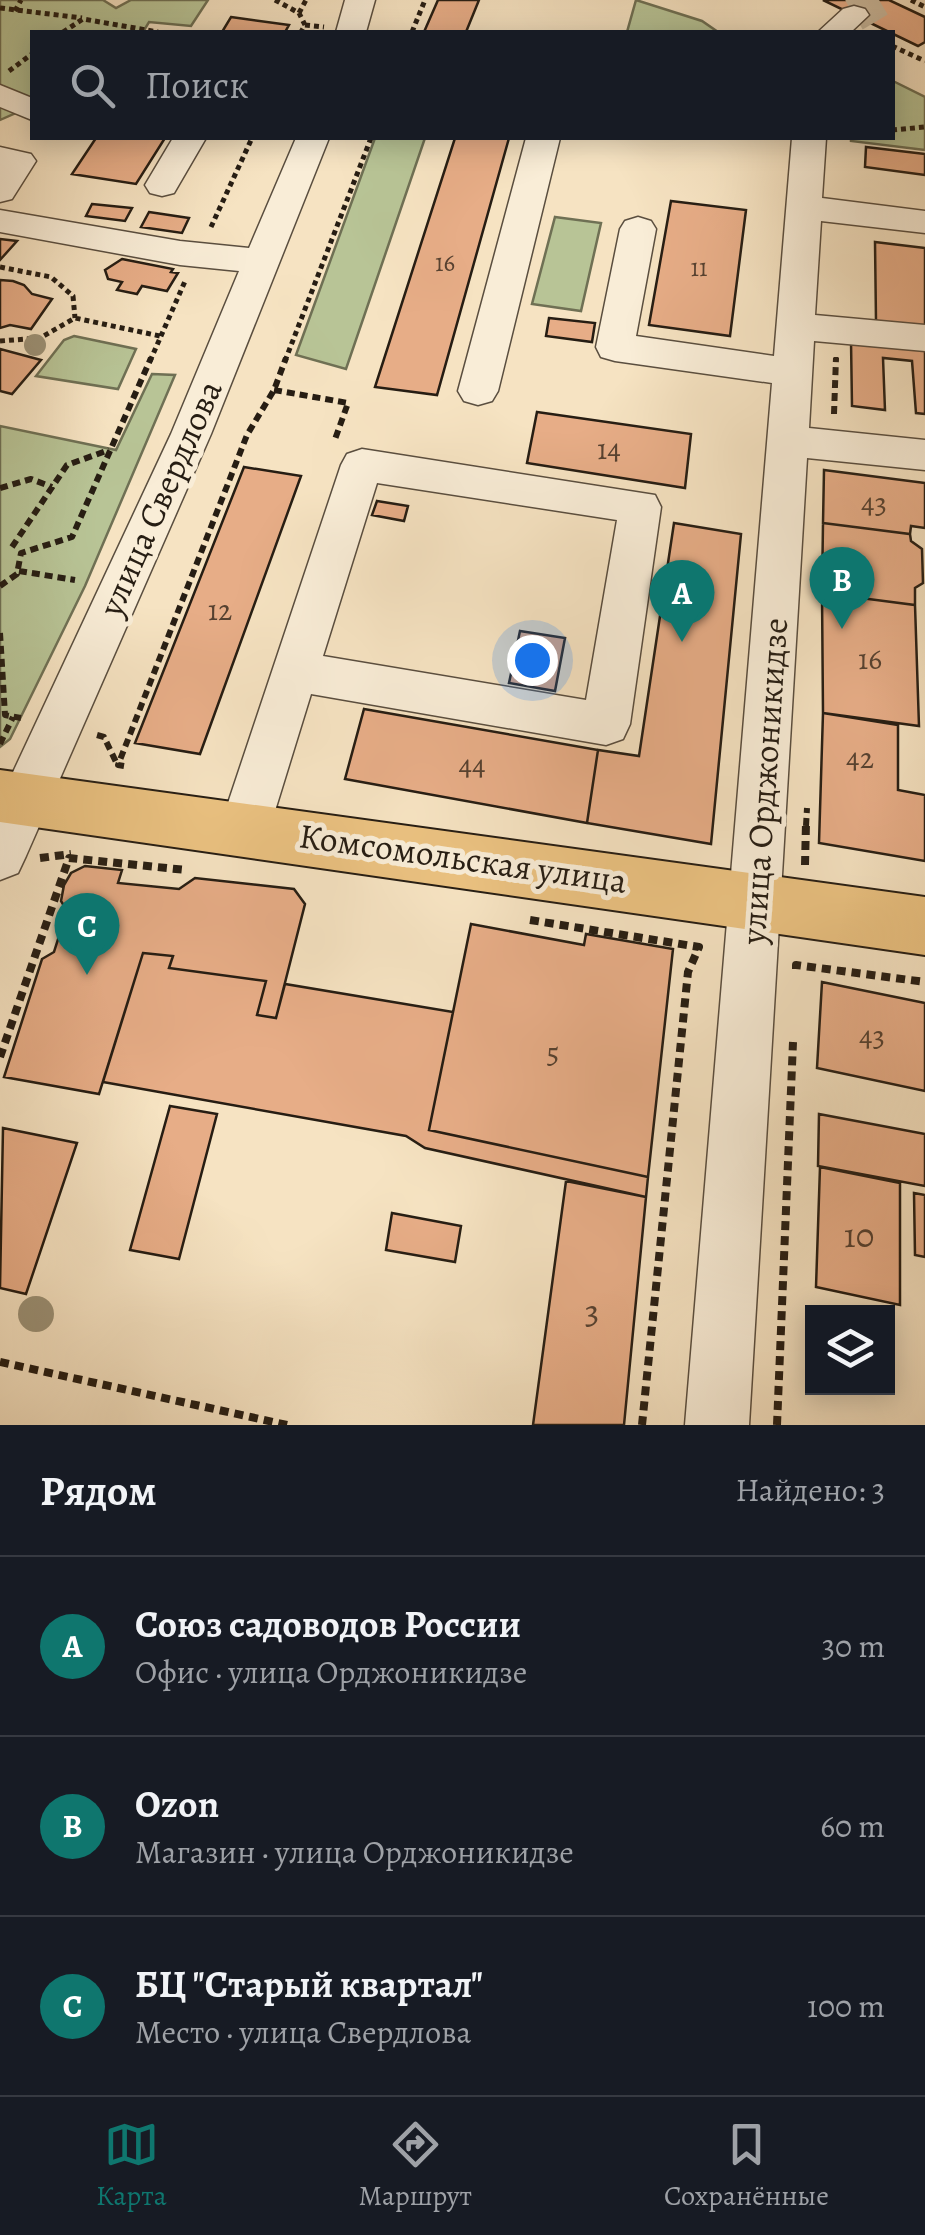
<!DOCTYPE html>
<html lang="ru">
<meta charset="utf-8">
<style>
:root{--surface:#171b24;--page:#20242c;--text:#f1f3f6;--muted:#9ea1a6;--line:#363941;--accent:#0f766e}
body{margin:0;font-family:Alegreya,serif;background:var(--page);color:var(--text)}
.controls{position:absolute;right:30px;bottom:30px;display:grid;overflow:hidden;border-radius:0px;box-shadow:0 5px 25px #0003}
.controls button{width:90px;height:90px;display:grid;place-items:center;padding:0;border:0;border-bottom:2px solid var(--line);background:var(--surface);color:var(--text);font:50px sans-serif}
.you{position:absolute;left:532px;top:660px;width:35px;height:35px;margin:-25px;border:8px solid #fff;border-radius:50%;background:#1a73e8;box-shadow:0 0 0 15px #1a73e833}
.badge{display:grid;place-items:center;width:65px;height:65px;border-radius:50%;background:var(--accent);color:#fff;font-size:32px;font-weight:700}
.pin{position:absolute;translate:-50% -82px;filter:drop-shadow(0 2px 5px #0008)}
.pin::after{content:'';position:absolute;top:52px;width:35px;height:30px;background:inherit;clip-path:polygon(0 0,100% 0,50% 100%)}
.list{margin:0;padding:0;list-style:none}
h2{display:flex;justify-content:space-between;align-items:center;height:130px;margin:0;padding:0 40px;font-size:42px}
h2 small{font-size:32px;font-weight:400;color:var(--muted)}
.list li{display:grid;grid-template-columns:65px 1fr auto;gap:30px;align-items:center;box-sizing:border-box;height:180px;padding:0 40px;border-top:2px solid var(--line)}
.list b{display:block;font-size:38px;white-space:nowrap}
.list p{margin:0;font-size:32px;white-space:nowrap;color:var(--muted)}
.list em{font-size:32px;font-style:normal;color:var(--muted)}
.icon{flex:none;width:55px;height:55px;fill:none;stroke:currentColor;stroke-width:2;stroke-linecap:round;stroke-linejoin:round}
.map{position:relative;flex:none;width:925px;height:1425px;overflow:hidden}
.search{position:absolute;background:var(--surface);box-shadow:0 5px 25px #0003;left:30px;right:30px;top:30px;height:110px;display:flex;align-items:center;gap:25px;box-sizing:border-box;padding:0 35px;border-radius:0px;color:var(--muted);font-size:38px}
.sheet{height:670px;background:var(--surface)}
nav{display:flex;justify-content:space-around;align-items:center;box-sizing:border-box;height:140px;border-top:2px solid var(--line);background:var(--surface);font-size:28px;color:var(--muted)}
nav a{display:grid;justify-items:center;gap:5px}
nav .on{color:var(--accent)}
.map>svg:first-child{display:block}
.green{fill:#b8c496;stroke:#6f7054;stroke-width:2.5}
.building{fill:#e7ad87;stroke:#261d13;stroke-width:2.5}
.lines{fill:none;stroke-linecap:round;stroke-linejoin:round}
.minor-tunnel{stroke:#ccbb9f;stroke-width:34;stroke-dasharray:34 18;stroke-linecap:butt}
.minor-casing{stroke:#5a4e3f;stroke-width:3}
.major-casing{stroke:#261d13;stroke-width:4}
.path-far2{stroke:#261d13;stroke-width:5;stroke-dasharray:5 4;stroke-linecap:butt}
.path-far1{stroke:#261d13;stroke-width:6;stroke-dasharray:8 5;stroke-linecap:butt}
.path{stroke:#261d13;stroke-width:8;stroke-dasharray:9 6;stroke-linecap:butt}
.minor{fill:#f9edd7;fill-rule:evenodd}
.major{fill:#ebc281;fill-rule:evenodd}
.tree{fill:#9c9277}
.labels{text-anchor:middle;stroke-width:10;stroke-linejoin:round;paint-order:stroke}
.far-number-label{font-size:25px;fill:#564130}
.number-label{font-size:30px;fill:#564130}
.street-label{font-size:35px;fill:#261d13;stroke:#f9edd7}
.near-number-label{font-size:35px;fill:#564130}
</style>
<div class="map">
<svg width="925" height="1425" viewBox="0 0 925 1425">
<rect width="100%" height="100%" fill="#f6e3c2"/>
<filter id="stains"><feTurbulence type="fractalNoise" baseFrequency=".002" numOctaves="4"/><feColorMatrix values="0 0 0 0 .2 0 0 0 0 .09 0 0 0 0 .02 0 0 0 .5 -.17"/></filter>
<radialGradient id="worn" r=".72"><stop offset=".6" stop-color="#630" stop-opacity="0"/><stop offset="1" stop-color="#630" stop-opacity=".3"/></radialGradient>
<path class="green" d="M0,0H103L116,8L131,0H208L191,26L149,22L143,32H32V106L0,120Z
M636,0L702,21L718,32H627Z
M893,81L925,97V150L851,141V138H892Z
M375,138H425L346,369L296,355Z
M555,217L601,223L581,311L532,304Z
M74,336L136,349L118,389L36,376L64,340Z
M152,374L175,375L85,586L10,739L0,747V426L116,450Z"/>
<path class="building" d="M438,0H479L466,32H424Z
M823,0H889L925,17V42L918,46Z
M231,17L289,25L285,32H222Z
M96,138H165L136,184L72,174Z
M455,138H509L437,395L375,387Z
M866,147L925,154V175L865,167Z
M671,201L746,210L730,336L649,325Z
M92,204L132,208L125,221L86,216Z
M149,212L189,218L182,233L141,227Z
M0,239L17,241L0,260Z
M875,242L925,248V327L876,321Z
M122,259L173,269L171,272L178,273L167,291L142,286L137,294L117,290L122,282L108,279L105,270Z
M0,280L13,281L24,285L32,294L52,299L31,329L10,325L0,328Z
M549,318L595,323L592,342L546,336Z
M851,341L925,348V414L916,413L912,361L883,358L885,410L852,406Z
M0,349L41,360L12,394L0,391Z
M537,412L691,434L685,488L527,463Z
M244,467L301,476L200,754L135,743Z
M824,470L925,483V528L911,526L910,534L823,523Z
M377,501L408,506L404,521L372,515Z
M674,523L741,534L711,844L587,823L598,750L639,756Z
M823,523L910,534L911,541L922,549L923,583L915,588V605L822,593Z
M822,593L915,605L919,726L823,713Z
M520,631L565,638L555,691L509,683Z
M364,709L598,750L587,823L345,779Z
M823,713L898,725V790L925,795V861L819,843Z
M85,866L122,870L118,883L179,889L195,878L294,889L305,904L276,1018L257,1015L266,981L169,968L173,956L143,953L99,1094L4,1077L42,959L54,952L67,911L61,901L64,885L71,873Z
M471,924L584,945L586,934L673,949L648,1177L429,1130Z
M143,953L173,956L169,968L266,981L257,1015L276,1018L285,984L453,1012L429,1130L648,1177L646,1197L425,1148L406,1136L103,1082Z
M822,982L925,1003V1091L817,1068Z
M170,1106L217,1114L179,1259L130,1250Z
M819,1114L925,1134V1186L818,1166Z
M3,1128L77,1143L26,1294L0,1288Z
M820,1167L900,1183V1305L816,1287Z
M566,1181L646,1197L624,1425H533Z
M914,1193L925,1195V1257L915,1255Z
M392,1213L461,1226L455,1262L386,1250Z"/>
<g class="lines">
<path class="minor-tunnel" d="M854,15L879,0"/>
<g class="minor-casing">
<path id="minor" d="M345,0H375L366,32H336Z
M854,6L865,9L869,15L851,32H818L843,9Z
M0,85L32,98V120L0,107Z
M173,138H206L174,193L162,196L150,193L145,185Z
M296,138H329L211,434L26,856L18,873L0,880V800L171,434L239,271L180,265L0,232V210L180,241L249,248Z
M526,138H560L498,391L492,401L478,405L464,401L458,391Z
M792,138H826L822,198L925,211V233L821,221L815,315L925,325V351L814,341L809,428L925,440V470L807,458L749,1425H685L772,383L615,361L601,357L596,347L620,229L625,221L638,217L651,221L656,229L636,336L774,356Z
M0,147L31,154L36,161L12,199L0,202Z
M362,449L655,495L661,507L630,724L623,739L606,745L311,694L270,827L263,843L245,850L227,843L220,827L341,465L347,454ZM377,483L617,520L586,700L323,656Z"/>
</g>
<g class="major-casing">
<path id="major" d="M0,770L925,897V955L0,822Z"/>
</g>
<path class="path-far2" d="M275,0L299,13L305,25L301,32
M911,0L925,7
M0,8L82,18
M15,11L21,0
M299,13L306,0
M305,25L324,27
M63,32L83,19L158,32
M412,32L425,0
M892,46L925,61
M9,71L32,54
M892,130L925,127
M211,227L252,138
M0,267L51,277L73,296L75,318
M0,341L40,338L75,318L160,336
M150,361L186,279
M285,361L371,138
M836,361V357"/>
<path class="path-far1" d="M274,390L348,403L334,442
M834,414L836,358
M0,488L31,479L52,487
M12,547L67,465L109,450
M19,571L75,580
M0,586L17,574L21,553L72,537L151,358
M0,633L5,715L21,718
M97,735L104,737L117,764
M0,744L13,717
M124,766L118,765L247,435L274,390L286,358
M806,826L807,808"/>
<path class="path" d="M40,858L71,854
M805,865L806,823
M530,920L699,947L688,972L642,1425
M796,969V965L925,982
M0,1057L69,858L186,870
M0,1362L287,1425
M777,1425L793,1042"/>
<use href="#minor" class="minor"/>
<use href="#major" class="major"/>
</g>
<g class="tree">
<circle cx="35" cy="345" r="11"/>
<circle cx="36" cy="1314" r="18"/>
</g>
<g class="labels">
<g class="far-number-label">
<text x="445" y="271">16</text>
<text x="699" y="276">11</text>
</g>
<g class="number-label">
<text x="609" y="459">14</text>
<text x="874" y="513">43</text>
<text x="220" y="620">12</text>
<text x="870" y="669">16</text>
<text x="860" y="768">42</text>
<text x="472" y="775">44</text>
<text x="872" y="1046">43</text>
<text x="553" y="1063">5</text>
</g>
<g class="street-label">
<text transform="translate(160 498) rotate(-66)" y="12">улица Свердлова</text>
<text transform="translate(764 781) rotate(-86)" y="12">улица Орджоникидзе</text>
<text transform="translate(463 858) rotate(8)" y="12">Комсомольская улица</text>
</g>
<g class="near-number-label">
<text x="859" y="1247">10</text>
<text x="592" y="1323">3</text>
</g>
</g>
<rect width="100%" height="100%" filter="url(#stains)"/>
<rect width="100%" height="100%" fill="url(#worn)"/>
</svg>
<div class="controls">
<button><svg class="icon" aria-label="layers" viewBox="0 0 24 24"><path d="M12 4l9 5-9 5-9-5zM3 14l9 5 9-5"/></svg></button>
</div>
<div class="you"></div>
<div class="pin badge" style="left:682px;top:642px">A</div>
<div class="pin badge" style="left:842px;top:629px">B</div>
<div class="pin badge" style="left:87px;top:975px">C</div>
<div class="search"><svg class="icon" aria-label="search" viewBox="0 0 24 24"><circle cx="10" cy="10" r="6"/><path d="M15 15l6 6"/></svg>Поиск</div>
</div>
<section class="sheet">
<h2>Рядом<small>Найдено: 3</small></h2>
<ul class="list">
<li><span class="badge">A</span><div><b>Союз садоводов России</b><p>Офис · улица Орджоникидзе</p></div><em>30 m</em></li>
<li><span class="badge">B</span><div><b>Ozon</b><p>Магазин · улица Орджоникидзе</p></div><em>60 m</em></li>
<li><span class="badge">C</span><div><b>БЦ &quot;Старый квартал&quot;</b><p>Место · улица Свердлова</p></div><em>100 m</em></li>
</ul>
</section>
<nav>
<a class="on"><svg class="icon" aria-label="map" viewBox="0 0 24 24"><path d="M3 6l6-2 6 2 6-2v14l-6 2-6-2-6 2zM9 4v14M15 6v14"/></svg>Карта</a>
<a><svg class="icon" aria-label="directions" viewBox="0 0 24 24"><path d="M12 3l9 9-9 9-9-9zM9 14v-3h6M13 9l2 2-2 2"/></svg>Маршрут</a>
<a><svg class="icon" aria-label="saved" viewBox="0 0 24 24"><path d="M7 4h10v16l-5-4-5 4z"/></svg>Сохранённые</a>
</nav>
